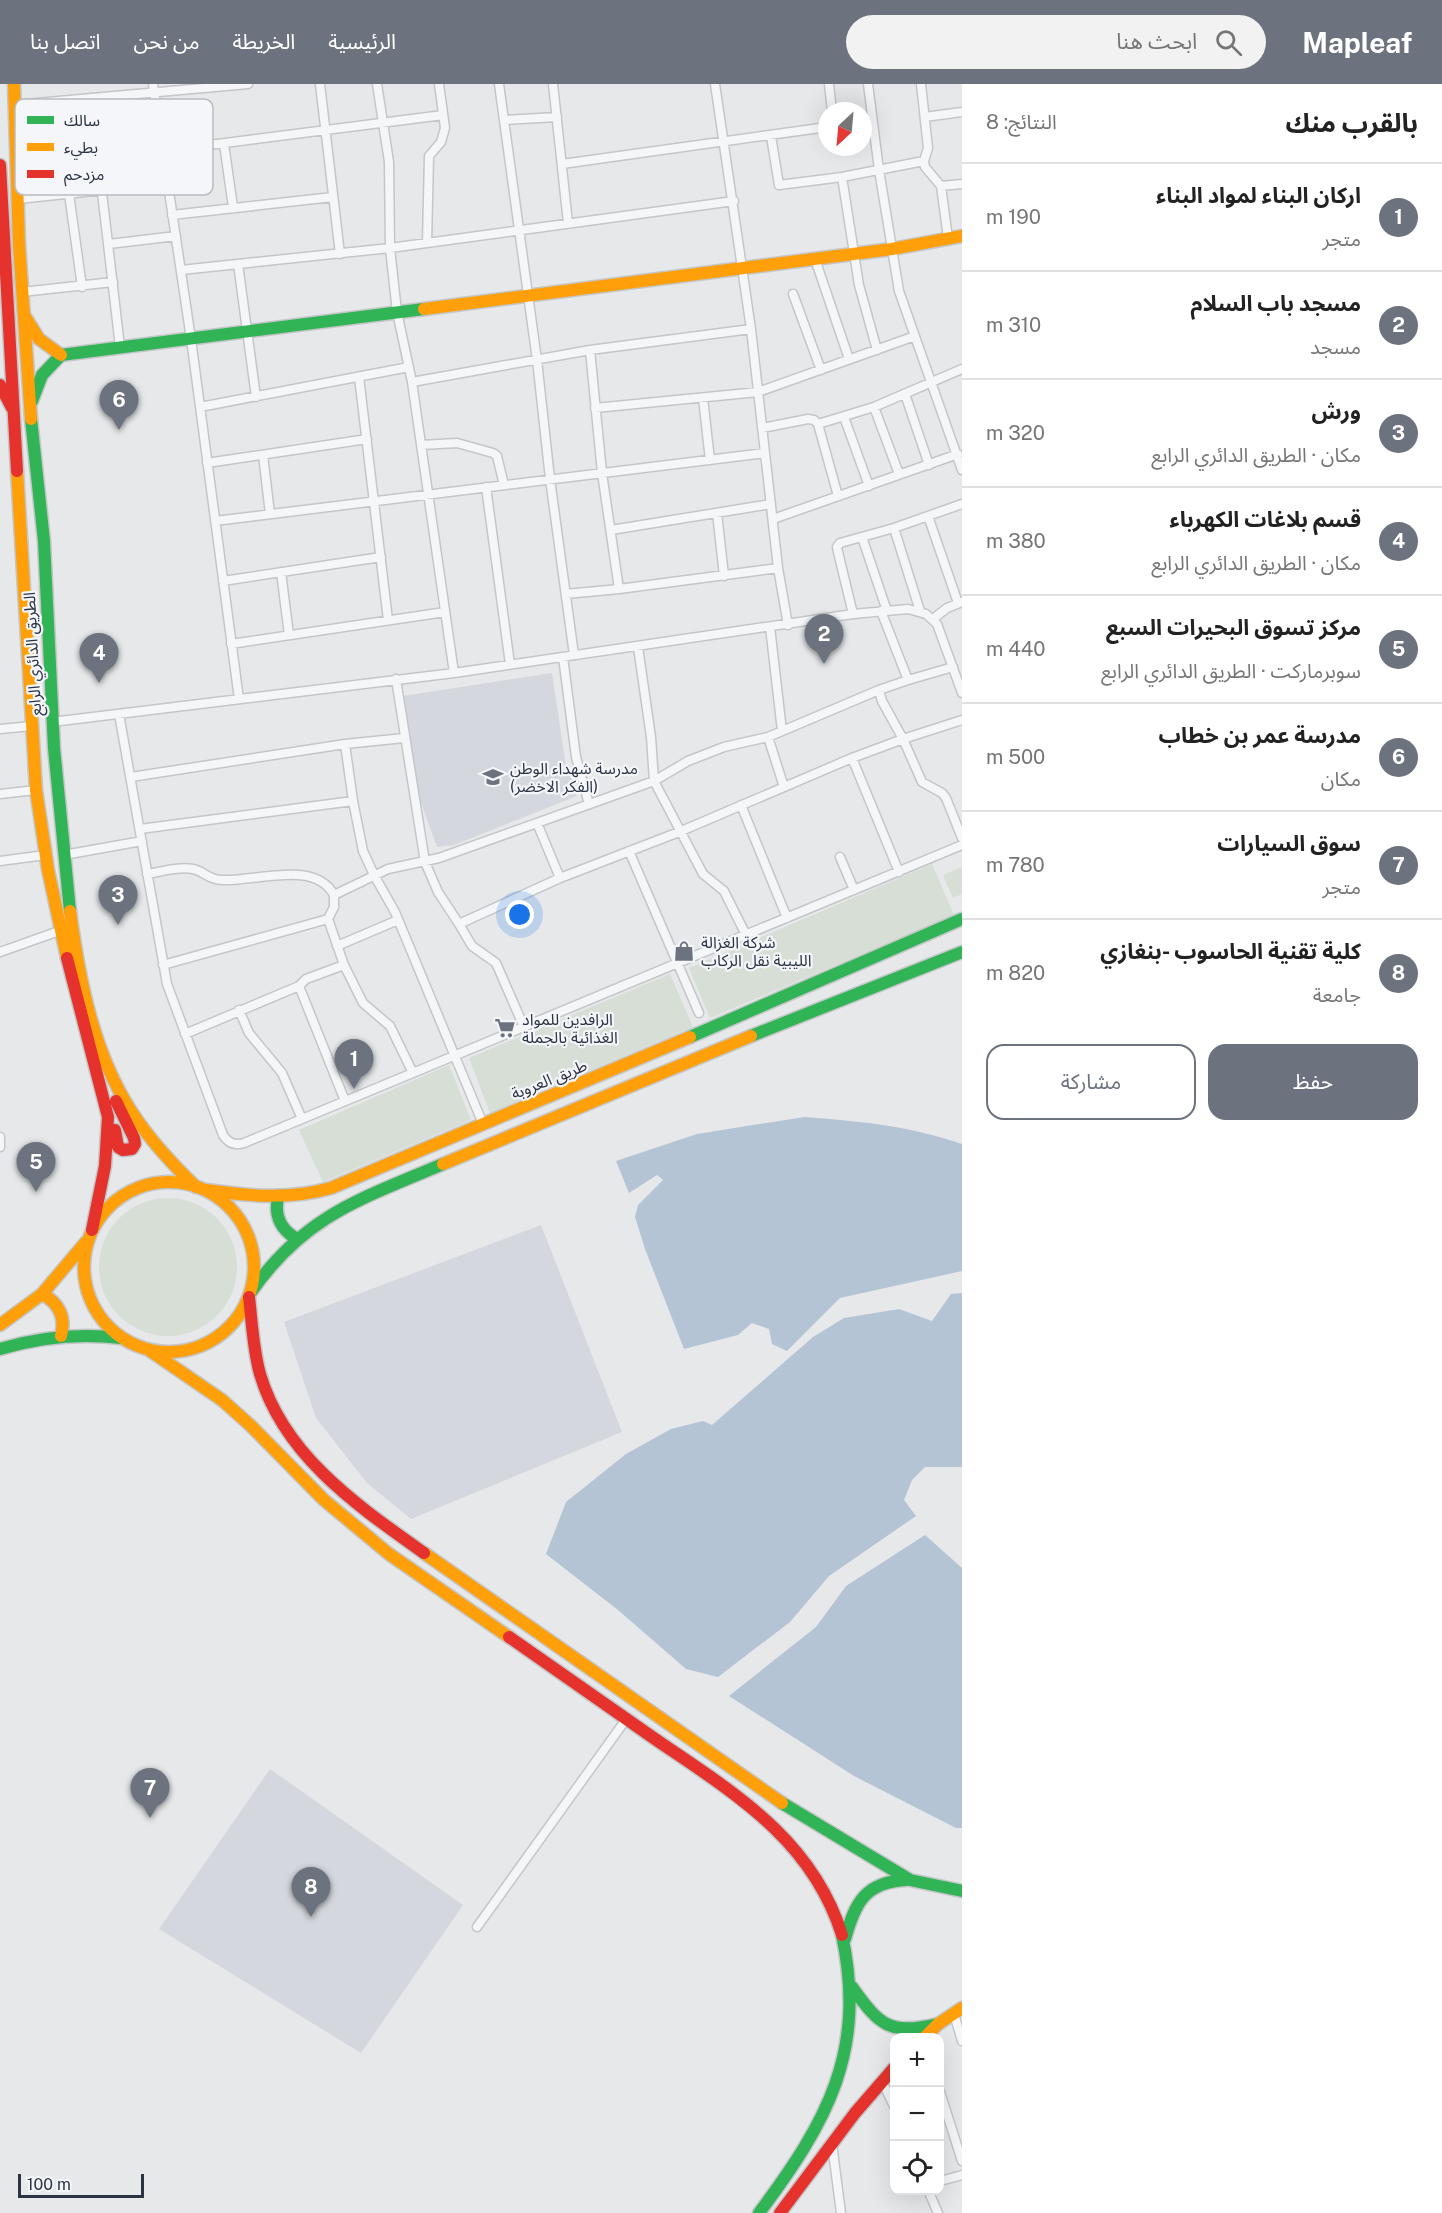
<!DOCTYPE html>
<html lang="ar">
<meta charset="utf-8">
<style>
:root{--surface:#fff;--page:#f2f2f2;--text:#222;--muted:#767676;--line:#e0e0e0;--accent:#6c737f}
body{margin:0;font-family:"Public Sans","Noto Sans Arabic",sans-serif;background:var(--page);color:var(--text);direction:rtl}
.controls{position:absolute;right:18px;bottom:18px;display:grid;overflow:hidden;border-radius:12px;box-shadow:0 6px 24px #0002}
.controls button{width:54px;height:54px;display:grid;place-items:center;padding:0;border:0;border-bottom:2px solid var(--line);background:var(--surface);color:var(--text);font:30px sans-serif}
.compass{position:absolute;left:818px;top:18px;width:54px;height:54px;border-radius:50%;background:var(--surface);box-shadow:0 6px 24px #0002;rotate:206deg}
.scale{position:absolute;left:18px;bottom:15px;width:126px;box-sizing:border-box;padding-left:6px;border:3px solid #2b3445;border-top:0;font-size:16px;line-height:21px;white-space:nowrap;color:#2b3445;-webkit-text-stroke:4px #f4f6f9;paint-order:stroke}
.you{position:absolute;left:520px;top:831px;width:21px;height:21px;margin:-15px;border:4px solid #fff;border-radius:50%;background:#1a73e8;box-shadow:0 0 0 9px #1a73e833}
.badge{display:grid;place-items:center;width:39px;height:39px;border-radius:50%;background:var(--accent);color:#fff;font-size:20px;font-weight:700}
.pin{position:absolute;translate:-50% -50px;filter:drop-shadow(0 2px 3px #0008)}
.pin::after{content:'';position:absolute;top:32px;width:21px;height:18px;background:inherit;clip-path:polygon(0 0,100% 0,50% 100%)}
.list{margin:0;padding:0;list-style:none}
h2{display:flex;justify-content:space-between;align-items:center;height:78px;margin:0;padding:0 24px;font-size:26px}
h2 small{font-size:20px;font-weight:400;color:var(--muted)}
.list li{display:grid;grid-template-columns:39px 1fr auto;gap:18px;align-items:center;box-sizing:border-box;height:108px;padding:0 24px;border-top:2px solid var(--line)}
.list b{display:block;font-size:22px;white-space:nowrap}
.list p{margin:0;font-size:20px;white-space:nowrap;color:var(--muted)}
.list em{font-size:20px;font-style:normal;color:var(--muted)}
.actions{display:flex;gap:12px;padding:18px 24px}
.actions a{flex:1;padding:14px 0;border:2px solid var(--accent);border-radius:18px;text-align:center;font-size:21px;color:var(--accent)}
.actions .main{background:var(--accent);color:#fff}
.icon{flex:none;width:33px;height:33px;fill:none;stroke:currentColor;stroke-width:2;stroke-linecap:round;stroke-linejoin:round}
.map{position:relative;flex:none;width:962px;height:2129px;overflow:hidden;direction:ltr}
header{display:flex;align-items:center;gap:36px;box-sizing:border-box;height:84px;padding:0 30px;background:var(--accent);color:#fff}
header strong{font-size:28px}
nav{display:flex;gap:33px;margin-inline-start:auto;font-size:21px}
.search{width:420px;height:54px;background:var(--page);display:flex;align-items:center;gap:15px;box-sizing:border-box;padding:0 21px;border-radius:33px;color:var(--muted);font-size:22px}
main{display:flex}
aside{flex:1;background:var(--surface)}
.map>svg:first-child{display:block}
.built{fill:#d4d7dd}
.green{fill:#d6ded6}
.water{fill:#b4c4d5}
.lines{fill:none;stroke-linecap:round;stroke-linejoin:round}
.street-casing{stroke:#c4c6c8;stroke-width:11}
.fast-casing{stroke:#c4c6c8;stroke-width:15}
.slow-casing{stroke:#c4c6c8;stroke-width:15}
.jam-casing{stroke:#c4c6c8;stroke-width:15}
.street{stroke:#f5f6f7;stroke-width:8}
.fast{stroke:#30b455;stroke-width:12}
.slow{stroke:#ff9f0a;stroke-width:12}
.jam{stroke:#e5322d;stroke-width:12}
.labels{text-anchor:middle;stroke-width:4.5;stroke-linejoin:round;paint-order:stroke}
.street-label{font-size:16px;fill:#2b3445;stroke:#f4f6f9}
.poi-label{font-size:16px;fill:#2b3445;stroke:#f4f6f9;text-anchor:start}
.key{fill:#f4f6f9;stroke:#b8bcc3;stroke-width:1.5}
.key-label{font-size:16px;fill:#2b3445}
</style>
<header>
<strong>Mapleaf</strong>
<div class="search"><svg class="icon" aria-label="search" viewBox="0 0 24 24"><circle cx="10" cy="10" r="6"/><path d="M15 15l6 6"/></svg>ابحث هنا</div>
<nav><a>الرئيسية</a><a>الخريطة</a><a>من نحن</a><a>اتصل بنا</a></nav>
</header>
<main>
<aside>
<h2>بالقرب منك<small>النتائج: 8</small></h2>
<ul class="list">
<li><span class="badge">1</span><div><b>اركان البناء لمواد البناء</b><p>متجر</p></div><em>190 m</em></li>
<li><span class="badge">2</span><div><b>مسجد باب السلام</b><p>مسجد</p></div><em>310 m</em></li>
<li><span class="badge">3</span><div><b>ورش</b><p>مكان · الطريق الدائري الرابع</p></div><em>320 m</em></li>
<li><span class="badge">4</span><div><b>قسم بلاغات الكهرباء</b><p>مكان · الطريق الدائري الرابع</p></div><em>380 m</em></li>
<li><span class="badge">5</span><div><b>مركز تسوق البحيرات السبع</b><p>سوبرماركت · الطريق الدائري الرابع</p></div><em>440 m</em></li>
<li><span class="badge">6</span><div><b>مدرسة عمر بن خطاب</b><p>مكان</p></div><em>500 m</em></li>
<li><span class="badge">7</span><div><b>سوق السيارات</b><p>متجر</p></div><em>780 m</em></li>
<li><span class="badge">8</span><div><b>كلية تقنية الحاسوب -بنغازي</b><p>جامعة</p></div><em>820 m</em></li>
</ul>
<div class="actions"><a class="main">حفظ</a><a>مشاركة</a></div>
</aside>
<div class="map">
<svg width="962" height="2129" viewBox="0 0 962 2129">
<rect width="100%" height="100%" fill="#e6e8ea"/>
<path class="built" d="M552,589L565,676L577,712L454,761L437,763L418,710L403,612Z
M541,1141L622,1348L411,1435L367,1399L316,1334L284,1238Z
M270,1685L463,1821L361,1969L159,1845Z"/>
<path class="green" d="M932,780L954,831L710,934L689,884Z
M962,783V810L953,814L943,791Z
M670,890L693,943L490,1029L469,974Z
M449,981L471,1036L323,1098L299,1046Z
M99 1183a69 69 0 1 1 138 0a69 69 0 1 1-138 0Z"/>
<path class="water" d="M804,1033C860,1037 909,1042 962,1060V1187L840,1214L787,1267L772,1260L769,1245L752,1239L738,1251L684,1265L645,1165L635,1133L638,1121L663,1096L657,1091L629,1109L616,1077L697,1050Z
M962,1209V1383H925L912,1396L904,1416L916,1432L829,1492L790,1538L718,1593L686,1585L618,1526L546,1470L566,1418L626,1370L671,1345L703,1337L712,1341L813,1253L844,1234L899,1225L932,1237L951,1210Z
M925,1451L962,1484V1744H956L854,1692L729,1612L816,1543L846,1502Z"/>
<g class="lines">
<g class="street-casing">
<path id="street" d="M153,0L191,255L239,615
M320,0L340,170
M377,0L389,78L390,164L397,228L412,298L454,589
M499,0L537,276L550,395L574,571
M553,0L568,139
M715,0L751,245L778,484L788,541
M829,0L832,27
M868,0L879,86L899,207L962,386
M921,0L928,64L924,77L925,83L941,102L948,154
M91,14L120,263
M14,21L248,0
M925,33L962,28
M504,36L557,33
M771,52L779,101L842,93L859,201L877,266
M16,57L96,52
M224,60L233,123
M163,67L443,31
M562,80L827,43
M842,93L924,77
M941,102L962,100
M69,110L82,203
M18,115L104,106
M172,131L333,113
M427,159L429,72L441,58L445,44L439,0
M109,160L176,152
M815,175L849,275
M238,180L256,313
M181,186L390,164L734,117
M22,208L113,198
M793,210L821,286
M359,293L388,536
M412,298L590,266L751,245
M905,310L929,381
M703,314L710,376
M200,323L409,283
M874,323L899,390
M595,324L758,308L915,252
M844,333L869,402
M818,340L838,412
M762,344L808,335L814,336L818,340L874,323L962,285
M421,361L457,359L493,369L497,372L504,401
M263,371L270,430
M207,379L367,355
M486,403L510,580
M717,429L724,492
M928,432L958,519
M773,435L958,370
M215,437L765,369
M894,444L920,527
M611,446L771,420
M862,453L887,527
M281,488L289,551
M223,497L381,473
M619,505L778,484
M566,510L619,505L602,389L590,266
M853,530L838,468L837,463L840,459L894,444L962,420
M933,535L947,524L962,518
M770,543L782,647
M231,560L445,528
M638,563L651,653L654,697L703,790L724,807L746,851
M563,573L576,673L589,720
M396,595L425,778L438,808L459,840L560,794L679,748L852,674L903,655L962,636
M908,596L953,583
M879,606L908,596L881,527
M119,630L167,900L223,1051C228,1059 235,1062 244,1059L962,761
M52,638L454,589L853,530L908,525L926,530L937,540L962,609
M0,645L32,642
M768,653L784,703
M345,660L353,717L363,767L374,791L395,828L483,1040
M852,674L899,788
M131,693L345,660L404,654
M0,710L36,706
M741,721L787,834
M537,739L560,794
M140,745L353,717
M629,767L699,929
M64,771L142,757
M840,773L854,806
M0,777L45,771
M147,790C161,788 179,782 193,785C204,787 208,796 222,796C256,798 315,775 334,811
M459,840L472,862L496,879L524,943
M337,862L398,836
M0,868L59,847
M163,881L328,835
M344,881L306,895L299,902L345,1017
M239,926L249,949L282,989L302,1035
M185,950L299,902
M413,989L390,942L363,919L344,881L328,835L334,823V811L388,785L439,774L654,697L688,677L724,663L768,653L879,606L882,617L903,655L922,698L942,709L946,714L962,754
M0,1053V1063
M477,1843L627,1634
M954,1930L962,1957
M882,1997L894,2022
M940,2008L962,2077
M832,2060L841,2129
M940,2097L962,2091
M928,2106L938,2129"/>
</g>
<g class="fast-casing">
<path id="fast" d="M32,317L42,291L61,271L424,225
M31,335L44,457L54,664L70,827
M751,952L962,868
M690,953L962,835
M278,1114C274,1132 281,1146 297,1155
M251,1208C305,1131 361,1115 443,1080
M0,1265C40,1253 79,1249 121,1254
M782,1719L910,1796L962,1807
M845,1855C855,1819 865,1798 906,1796
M852,1903C880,1942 889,1951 938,1940
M759,2129C827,2038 867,1968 842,1851"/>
</g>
<g class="slow-casing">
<path id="slow" d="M14,0L19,160L31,335
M424,225L892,165L962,152
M24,231L39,255L61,271
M17,387L36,706L48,786L67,874
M70,827C79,895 93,968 131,1027C149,1055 172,1080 196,1103
M443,1080L751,952
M84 1183a85 85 0 1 1 170 0a85 85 0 1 1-170 0Z
M206,1106C249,1112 289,1116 331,1104L690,953
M42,1210C59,1219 66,1233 61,1252
M0,1241L42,1210L86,1158
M149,1266L222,1316L251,1342L324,1416L389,1470L509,1553
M424,1469L782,1719
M924,1954L938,1940L962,1924"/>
</g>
<g class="jam-casing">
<path id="jam" d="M0,81L17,387
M0,301L12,324
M67,874L108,1033L105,1082L92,1146
M115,1046L118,1063L123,1066L132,1065L135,1060L134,1054L116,1017
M249,1213C252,1239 253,1265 260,1290C284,1372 358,1422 424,1469
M509,1553C558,1587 607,1621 655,1655C734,1709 812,1755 842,1851
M780,2129L855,2029L894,1984"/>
</g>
<use href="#street" class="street"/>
<use href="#fast" class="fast"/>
<use href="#slow" class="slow"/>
<use href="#jam" class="jam"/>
</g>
<defs>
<g id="school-bare" transform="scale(1.62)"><path d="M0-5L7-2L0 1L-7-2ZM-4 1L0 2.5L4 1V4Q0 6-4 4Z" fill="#6c737f" stroke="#f4f6f9" stroke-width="2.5" paint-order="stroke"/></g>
<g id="shop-bare" transform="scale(1.62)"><path d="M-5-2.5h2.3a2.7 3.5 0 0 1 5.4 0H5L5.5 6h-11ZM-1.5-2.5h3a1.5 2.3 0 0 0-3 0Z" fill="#6c737f" stroke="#f4f6f9" stroke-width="2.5" paint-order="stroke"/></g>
<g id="supermarket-bare" transform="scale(1.62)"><path d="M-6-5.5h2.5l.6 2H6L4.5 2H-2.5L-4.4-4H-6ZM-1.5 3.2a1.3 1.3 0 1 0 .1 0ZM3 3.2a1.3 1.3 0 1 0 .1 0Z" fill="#6c737f" stroke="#f4f6f9" stroke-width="2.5" paint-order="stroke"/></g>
</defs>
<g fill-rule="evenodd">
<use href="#school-bare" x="493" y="693"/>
<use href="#shop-bare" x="684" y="867"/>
<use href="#supermarket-bare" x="505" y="944"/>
</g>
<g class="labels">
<g class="street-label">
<text transform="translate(32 570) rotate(-93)" y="6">الطريق الدائري الرابع</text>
<text transform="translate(549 995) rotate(-22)" y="6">طريق العروبة</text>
</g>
<g class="poi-label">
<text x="510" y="690">مدرسة شهداء الوطن<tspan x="510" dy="18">(الفكر الاخضر)</tspan></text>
<text x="701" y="864">شركة الغزالة<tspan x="701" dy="18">الليبية نقل الركاب</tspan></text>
<text x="522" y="941">الرافدين للمواد<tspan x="522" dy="18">الغذائية بالجملة</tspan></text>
</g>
</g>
<rect x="15" y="15" width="198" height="96" rx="9" class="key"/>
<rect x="27" y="32" width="27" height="8" fill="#30b455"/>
<rect x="27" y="59" width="27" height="8" fill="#ff9f0a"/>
<rect x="27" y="86" width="27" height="8" fill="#e5322d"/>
<g class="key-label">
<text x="64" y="42">سالك</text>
<text x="64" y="69">بطيء</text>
<text x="64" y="96">مزدحم</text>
</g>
</svg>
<div class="controls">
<button>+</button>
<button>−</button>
<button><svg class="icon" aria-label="locate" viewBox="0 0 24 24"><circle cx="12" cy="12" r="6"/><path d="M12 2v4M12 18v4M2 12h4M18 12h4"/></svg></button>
</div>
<svg class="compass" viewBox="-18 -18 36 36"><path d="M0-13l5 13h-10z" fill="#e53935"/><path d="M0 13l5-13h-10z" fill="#767676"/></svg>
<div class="scale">100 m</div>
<div class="you"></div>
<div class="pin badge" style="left:354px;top:1005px">1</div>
<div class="pin badge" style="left:824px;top:580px">2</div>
<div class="pin badge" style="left:118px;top:841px">3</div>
<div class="pin badge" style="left:99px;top:599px">4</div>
<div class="pin badge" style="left:36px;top:1108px">5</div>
<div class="pin badge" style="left:119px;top:346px">6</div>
<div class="pin badge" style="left:150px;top:1734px">7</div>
<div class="pin badge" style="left:311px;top:1833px">8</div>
</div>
</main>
